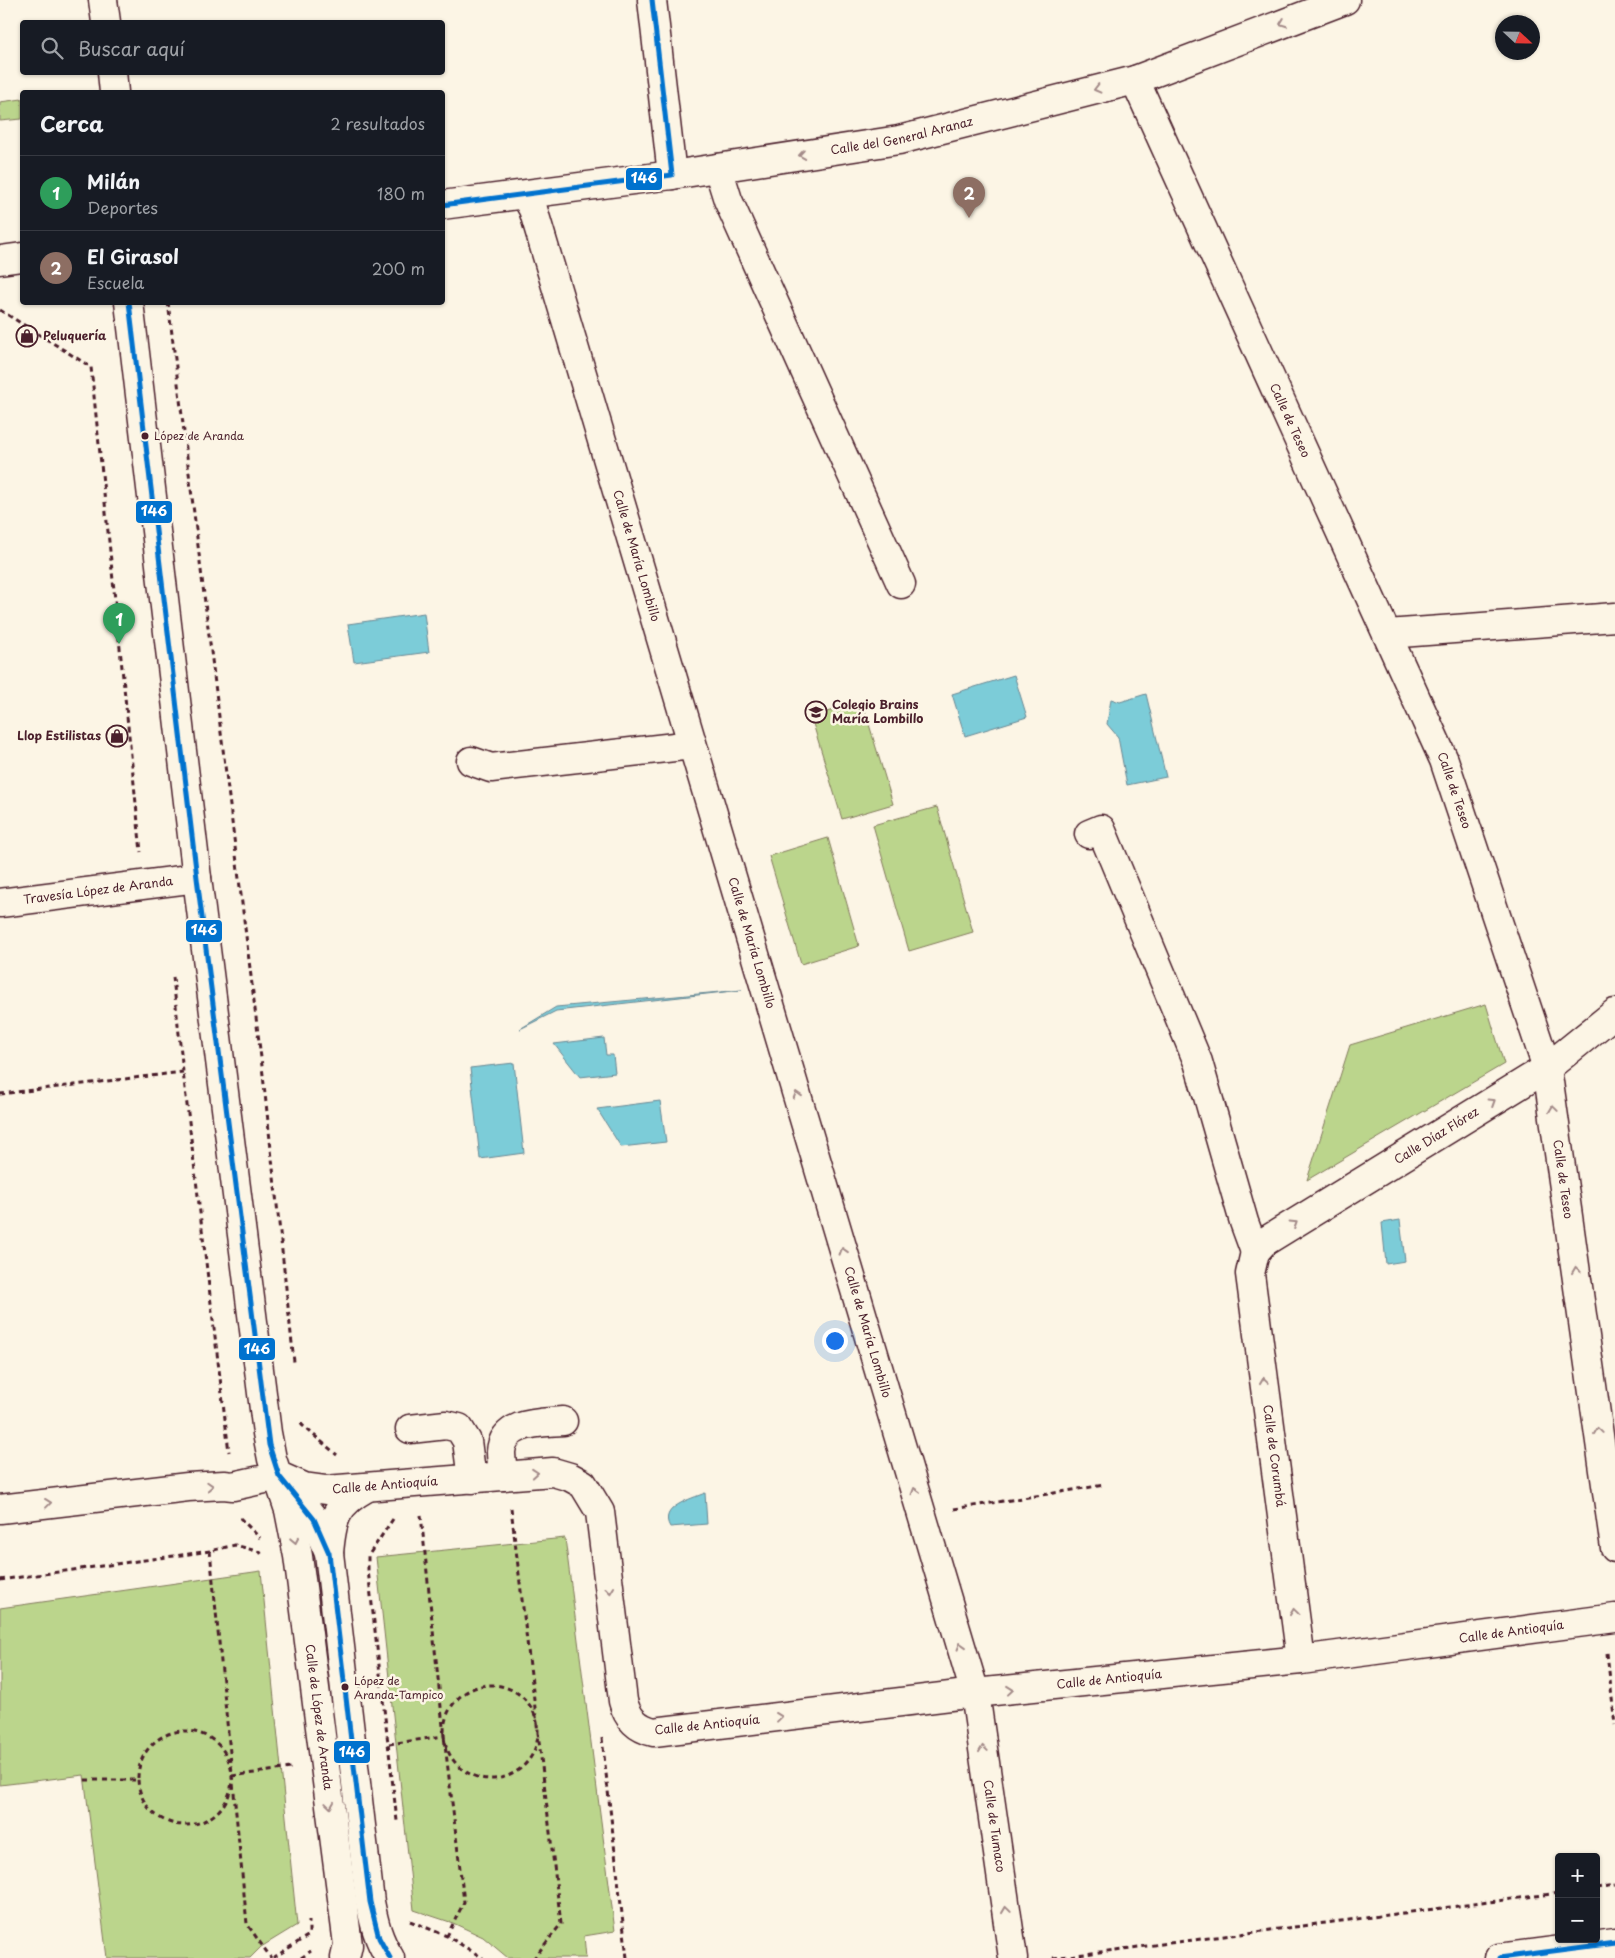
<!DOCTYPE html>
<html lang="es">
<meta charset="utf-8">
<style>
:root{--surface:#171b24;--page:#242831;--text:#f1f3f6;--muted:#9ea1a6;--line:#363941;--accent:#db2777}
body{margin:0;font-family:"Playpen Sans",sans-serif;background:var(--page);color:var(--text)}
.controls{position:absolute;right:15px;bottom:15px;display:grid;overflow:hidden;border-radius:5px;box-shadow:0 1px 4px #0004}
.controls button{width:45px;height:45px;display:grid;place-items:center;padding:0;border:0;border-bottom:1px solid var(--line);background:var(--surface);color:var(--text);font:25px sans-serif}
.compass{position:absolute;left:1495px;top:15px;width:45px;height:45px;border-radius:50%;background:var(--surface);box-shadow:0 1px 4px #0004;rotate:112deg}
.you{position:absolute;left:834px;top:1340px;width:18px;height:18px;margin:-12px;border:4px solid #fff;border-radius:50%;background:#1a73e8;box-shadow:0 0 0 8px #1a73e833}
.badge{display:grid;place-items:center;width:32px;height:32px;border-radius:50%;background:var(--accent);color:#fff;font-size:16px;font-weight:700}
.pin{position:absolute;translate:-50% -41px;filter:drop-shadow(0 1px 2px #0008)}
.pin::after{content:'';position:absolute;top:26px;width:18px;height:15px;background:inherit;clip-path:polygon(0 0,100% 0,50% 100%)}
.list{margin:0;padding:0;list-style:none}
h2{display:flex;justify-content:space-between;align-items:center;height:65px;margin:0;padding:0 20px;font-size:21px}
h2 small{font-size:16px;font-weight:400;color:var(--muted)}
.list li{display:grid;grid-template-columns:32px 1fr auto;gap:15px;align-items:center;box-sizing:border-box;height:75px;padding:0 20px;border-top:1px solid var(--line)}
.list b{display:block;font-size:19px;white-space:nowrap}
.list p{margin:0;font-size:16px;white-space:nowrap;color:var(--muted)}
.list em{font-size:16px;font-style:normal;color:var(--muted)}
.icon{flex:none;width:28px;height:28px;fill:none;stroke:currentColor;stroke-width:2;stroke-linecap:round;stroke-linejoin:round}
.map{position:relative;flex:none;width:1615px;height:1958px;overflow:hidden}
.search{position:absolute;background:var(--surface);box-shadow:0 1px 4px #0004;left:20px;top:20px;width:425px;height:55px;display:flex;align-items:center;gap:12px;box-sizing:border-box;padding:0 18px;border-radius:5px;color:var(--muted);font-size:19px}
.panel{position:absolute;background:var(--surface);box-shadow:0 1px 4px #0004;left:20px;top:90px;width:425px;height:215px;border-radius:5px}
.map>svg:first-child{display:block}
.green{fill:#bbd58c;stroke:#827a5c}
.water{fill:#7cccd8;stroke:#688793}
.lines{fill:none;stroke-linecap:round;stroke-linejoin:round}
.minor-casing{stroke:#4a1f2b;stroke-width:31}
.path{stroke:#4a1f2b;stroke-width:3;stroke-dasharray:5 4;stroke-linecap:butt}
.minor{stroke:#fcf5e5;stroke-width:28}
.bus-1-casing{stroke:#fcf5e5;stroke-width:9}
.bus-1{stroke:#0072ce;stroke-width:5}
.oneway{stroke:#a38a88}
.bus-dot{fill:#4a1f2b;stroke:#fcf5e5;stroke-width:2}
.labels{text-anchor:middle;stroke-width:5;stroke-linejoin:round;paint-order:stroke}
.bus-label{font-size:11px;fill:#4a1f2b;stroke:#fcf5e5;text-anchor:start}
.street-label{font-size:12px;fill:#4a1f2b;stroke:#fcf5e5}
.poi-label{font-size:12px;font-weight:bold;fill:#4a1f2b;stroke:#fcf5e5;text-anchor:start}
.line-badge{stroke:#fcf5e5;stroke-width:2}
.badge-label{font-size:14px;text-anchor:middle;font-weight:bold;fill:#fff}
</style>
<div class="map">
<svg width="1615" height="1958" viewBox="0 0 1615 1958">
<rect width="100%" height="100%" fill="#fcf5e5"/>
<filter id="ink" filterUnits="userSpaceOnUse"><feTurbulence type="fractalNoise" baseFrequency=".02" numOctaves="2"/><feDisplacementMap in="SourceGraphic" scale="10" xChannelSelector="R" yChannelSelector="G"/><feConvolveMatrix kernelMatrix="1 2 1 2 8 2 1 2 1" color-interpolation-filters="sRGB"/></filter>
<g filter="url(#ink)">
<path class="green" d="M22,99V119L0,121V102Z
M862,701L893,804L842,819L811,717Z
M937,807L973,932L909,951L873,825Z
M828,838L859,946L801,964L769,856Z
M1486,1004L1504,1064L1307,1180L1350,1045Z
M565,1538L615,1931L584,1936L586,1958H508L483,1937L453,1923L414,1910L376,1557Z
M261,1571L297,1925L261,1947L250,1958H107L84,1775L0,1785V1608Z"/>
<path class="water" d="M424,613L429,652L354,662L348,624Z
M1014,675L1027,717L965,736L952,694Z
M1146,694L1166,777L1127,785L1118,737L1107,724L1111,699L1120,702Z
M742,990L556,1011L520,1029L556,1007Z
M604,1038L606,1055H613L615,1073L580,1077L554,1044Z
M514,1063L524,1153L480,1159L470,1068Z
M660,1101L666,1142L621,1147L597,1109Z
M1400,1220L1405,1261L1386,1264L1382,1223Z
M705,1493L707,1524L670,1527C658,1507 691,1499 705,1493Z"/>
<g class="lines">
<g class="minor-casing">
<g id="minor">
<path d="M103,0L106,22"/>
<path d="M652,0L672,175"/>
<path d="M112,72L114,92"/>
<path id="s1" d="M1135,80L1444,760L1547,1068L1615,1548"/>
<path d="M718,168L728,200L901,584"/>
<path id="s2" d="M525,195L533,209L975,1693L1013,1958"/>
<path id="s3" d="M442,205L672,175L899,140L1135,80L1345,0"/>
<path d="M0,260L22,257"/>
<path id="s4" d="M129,302L197,878L267,1433L272,1459L289,1510L298,1556L348,1945L345,1958"/>
<path d="M1387,634L1615,617"/>
<path d="M471,761L491,768L692,745"/>
<path d="M1089,834L1101,829L1198,1062L1244,1222L1255,1252"/>
<path id="s5" d="M0,903L197,878"/>
<path id="s6" d="M1255,1252L1264,1242L1547,1068L1615,1013"/>
<path id="s7" d="M1255,1252L1250,1274L1301,1660"/>
<path d="M410,1429L446,1425L459,1428L467,1441L472,1479"/>
<path d="M504,1476C503,1469 501,1460 501,1452C503,1421 540,1423 563,1421"/>
<path d="M286,1484L314,1519L329,1553L370,1902C374,1922 378,1940 390,1958"/>
<path id="s8" d="M0,1509L188,1487L224,1485L233,1486L279,1476L304,1487L326,1490L553,1472L570,1477L583,1484L600,1512L623,1701C627,1717 636,1728 654,1732L975,1693L1301,1660L1615,1618"/>
<path d="M329,1553C332,1519 335,1505 366,1488"/>
<path d="M1499,1958L1615,1943"/>
</g>
</g>
<path class="path" d="M168,302L262,1066L294,1362
M0,310L91,367L141,852
M173,977L183,1072L229,1452
M0,1094L183,1072
M301,1423L302,1425L337,1455
M511,1508L561,1924L534,1958
M954,1509L1104,1485
M421,1515L444,1736L464,1902L447,1936
M240,1518L260,1538
M393,1519L368,1556V1570L397,1821
M210,1551L247,1924L271,1958
M0,1580L210,1551L235,1545L260,1552L262,1555
M1607,1653L1615,1725
M444 1732a47 47 0 1 1 94 0a47 47 0 1 1-94 0Z
M138 1778a47 47 0 1 1 94 0a47 47 0 1 1-94 0Z
M602,1738L627,1958
M389,1744L444,1736
M232,1776L291,1768
M85,1780H137
M1596,1888L1615,1885
M410,1921L447,1936L483,1958
M273,1958L309,1935V1921
M301,1958L311,1951
M1053,1958L1559,1893"/>
<use href="#minor" class="minor"/>
<g class="bus-1-casing">
<path id="bus-1" d="M442,205L672,175L652,0
M129,302L197,878L269,1445L279,1476L314,1519L329,1553L370,1902L379,1938L390,1958
M1499,1958L1615,1943"/>
</g>
<use href="#bus-1" class="bus-1"/>
</g>
<defs><path id="oneway-chevron" d="M-2-3.5L2.5 0L-2 3.5" fill="none" stroke-width="1.6" stroke-linecap="round" stroke-linejoin="round" transform="scale(1.25)"/></defs>
<g class="oneway">
<use href="#oneway-chevron" transform="translate(1283 23) rotate(159)"/>
<use href="#oneway-chevron" transform="translate(1097 89) rotate(166)"/>
<use href="#oneway-chevron" transform="translate(802 155) rotate(171)"/>
<use href="#oneway-chevron" transform="translate(797 1095) rotate(-107)"/>
<use href="#oneway-chevron" transform="translate(1492 1102) rotate(-32)"/>
<use href="#oneway-chevron" transform="translate(1553 1109) rotate(-98)"/>
<use href="#oneway-chevron" transform="translate(1294 1224) rotate(-32)"/>
<use href="#oneway-chevron" transform="translate(843 1251) rotate(-107)"/>
<use href="#oneway-chevron" transform="translate(1576 1270) rotate(-98)"/>
<use href="#oneway-chevron" transform="translate(1264 1381) rotate(-98)"/>
<use href="#oneway-chevron" transform="translate(1598 1431) rotate(-98)"/>
<use href="#oneway-chevron" transform="translate(535 1473) rotate(-5)"/>
<use href="#oneway-chevron" transform="translate(210 1486) rotate(-3)"/>
<use href="#oneway-chevron" transform="translate(915 1491) rotate(-107)"/>
<use href="#oneway-chevron" transform="translate(48 1503) rotate(-7)"/>
<use href="#oneway-chevron" transform="translate(295 1540) rotate(79)"/>
<use href="#oneway-chevron" transform="translate(610 1590) rotate(84)"/>
<use href="#oneway-chevron" transform="translate(1294 1612) rotate(-98)"/>
<use href="#oneway-chevron" transform="translate(961 1646) rotate(-107)"/>
<use href="#oneway-chevron" transform="translate(1010 1690) rotate(-6)"/>
<use href="#oneway-chevron" transform="translate(779 1717) rotate(-7)"/>
<use href="#oneway-chevron" transform="translate(983 1749) rotate(-98)"/>
<use href="#oneway-chevron" transform="translate(330 1805) rotate(82)"/>
<use href="#oneway-chevron" transform="translate(1006 1910) rotate(-98)"/>
</g>
</g>
<defs>
<g id="shop-ring" transform="scale(1.125)"><circle r="9.5" fill="#fcf5e5" stroke="#4a1f2b" stroke-width="1.5"/><path d="M-5-2.5h2.3a2.7 3.5 0 0 1 5.4 0H5L5.5 6h-11ZM-1.5-2.5h3a1.5 2.3 0 0 0-3 0Z" fill="#4a1f2b"/></g>
<g id="school-ring" transform="scale(1.125)"><circle r="9.5" fill="#fcf5e5" stroke="#4a1f2b" stroke-width="1.5"/><path d="M0-5L7-2L0 1L-7-2ZM-4 1L0 2.5L4 1V4Q0 6-4 4Z" fill="#4a1f2b"/></g>
</defs>
<g fill-rule="evenodd">
<use href="#shop-ring" x="27" y="336"/>
<use href="#school-ring" x="816" y="712"/>
<use href="#shop-ring" x="117" y="736"/>
</g>
<g class="bus-dot">
<circle cx="145" cy="436" r="4.5"/>
<circle cx="345" cy="1687" r="4.5"/>
</g>
<g class="labels">
<g class="bus-label">
<text x="154" y="440">López de Aranda</text>
<text x="354" y="1685">López de<tspan x="354" dy="14">Aranda-Tampico</tspan></text>
</g>
<g class="street-label">
<text dy="4" stroke="none"><textPath href="#s3" startOffset="465">Calle del General Aranaz</textPath></text>
<text dy="4" stroke="none"><textPath href="#s1" startOffset="374">Calle de Teseo</textPath></text>
<text dy="4" stroke="none"><textPath href="#s2" startOffset="378">Calle de María Lombillo</textPath></text>
<text dy="4" stroke="none"><textPath href="#s1" startOffset="779">Calle de Teseo</textPath></text>
<text dy="4" stroke="none"><textPath href="#s5" startOffset="99">Travesía López de Aranda</textPath></text>
<text dy="4" stroke="none"><textPath href="#s2" startOffset="782">Calle de María Lombillo</textPath></text>
<text dy="4" stroke="none"><textPath href="#s6" startOffset="216">Calle Díaz Flórez</textPath></text>
<text dy="4" stroke="none"><textPath href="#s1" startOffset="1184">Calle de Teseo</textPath></text>
<text dy="4" stroke="none"><textPath href="#s2" startOffset="1188">Calle de María Lombillo</textPath></text>
<text dy="4" stroke="none"><textPath href="#s7" startOffset="206">Calle de Corumbá</textPath></text>
<text dy="4" stroke="none"><textPath href="#s8" startOffset="390">Calle de Antioquía</textPath></text>
<text dy="4" stroke="none"><textPath href="#s8" startOffset="1724">Calle de Antioquía</textPath></text>
<text dy="4" stroke="none"><textPath href="#s8" startOffset="1319">Calle de Antioquía</textPath></text>
<text dy="4" stroke="none"><textPath href="#s4" startOffset="1429">Calle de López de Aranda</textPath></text>
<text transform="translate(707 1725) rotate(-6)" y="4">Calle de Antioquía</text>
<text dy="4" stroke="none"><textPath href="#s2" startOffset="1699">Calle de Tumaco</textPath></text>
</g>
<g class="poi-label">
<text x="43" y="340">Peluquería</text>
<text x="832" y="709">Colegio Brains<tspan x="832" dy="14">María Lombillo</tspan></text>
<text x="101" y="740" text-anchor="end">Llop Estilistas</text>
</g>
</g>
<g class="line-badge">
<rect x="625" y="167" width="38" height="24" rx="5" fill="#0072ce"/>
<rect x="135" y="500" width="38" height="24" rx="5" fill="#0072ce"/>
<rect x="185" y="919" width="38" height="24" rx="5" fill="#0072ce"/>
<rect x="238" y="1337" width="38" height="24" rx="5" fill="#0072ce"/>
<rect x="333" y="1740" width="38" height="24" rx="5" fill="#0072ce"/>
</g>
<g class="badge-label">
<text x="644" y="183">146</text>
<text x="154" y="516">146</text>
<text x="204" y="935">146</text>
<text x="257" y="1354">146</text>
<text x="352" y="1757">146</text>
</g>
</svg>
<div class="controls">
<button>+</button>
<button>−</button>
</div>
<svg class="compass" viewBox="-18 -18 36 36"><path d="M0-13l5 13h-10z" fill="#e53935"/><path d="M0 13l5-13h-10z" fill="#9ea1a6"/></svg>
<div class="you"></div>
<div class="pin badge" style="left:119px;top:644px;background:#2e9e5b">1</div>
<div class="pin badge" style="left:969px;top:218px;background:#8d6e63">2</div>
<div class="search"><svg class="icon" aria-label="search" viewBox="0 0 24 24"><circle cx="10" cy="10" r="6"/><path d="M15 15l6 6"/></svg>Buscar aquí</div>
<section class="panel">
<h2>Cerca<small>2 resultados</small></h2>
<ul class="list">
<li><span class="badge" style="background:#2e9e5b">1</span><div><b>Milán</b><p>Deportes</p></div><em>180 m</em></li>
<li><span class="badge" style="background:#8d6e63">2</span><div><b>El Girasol</b><p>Escuela</p></div><em>200 m</em></li>
</ul>
</section>
</div>
